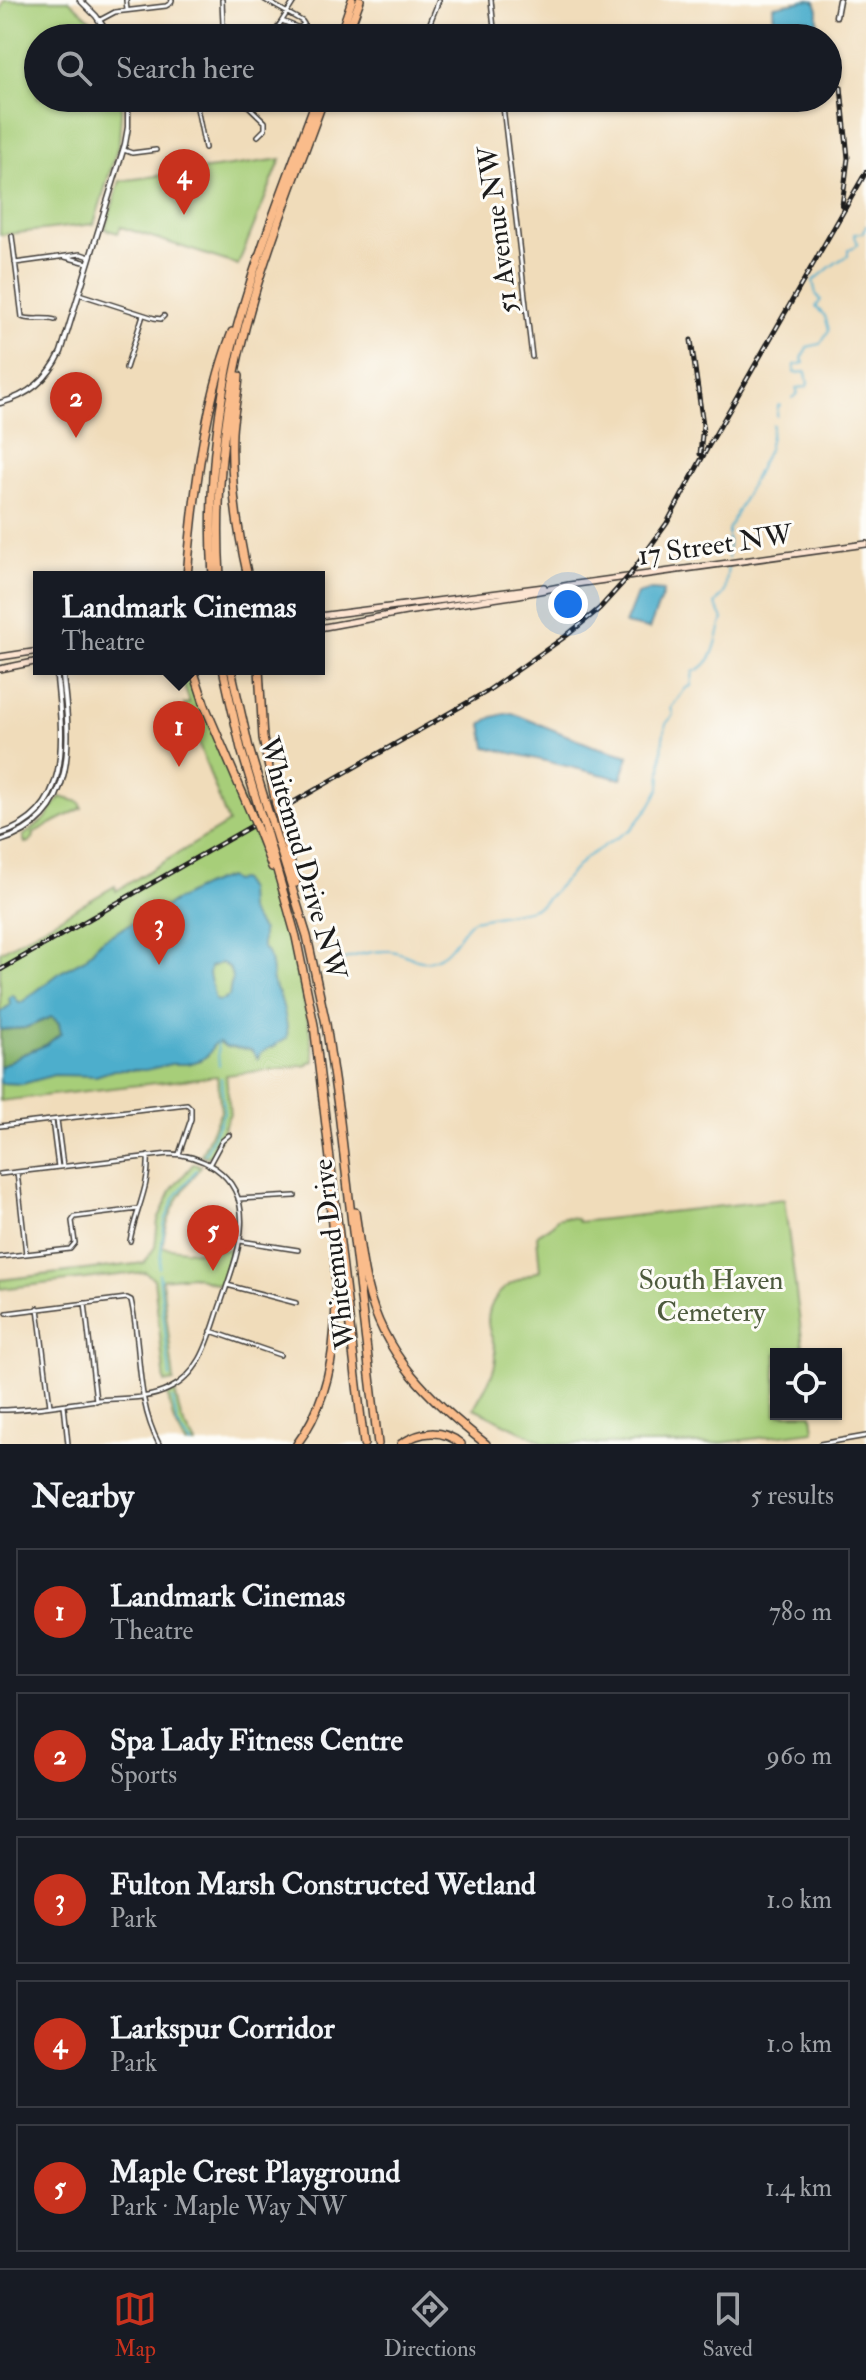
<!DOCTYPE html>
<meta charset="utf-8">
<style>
:root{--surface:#171b24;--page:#20242c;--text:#f1f3f6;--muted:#9ea1a6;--line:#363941;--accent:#c8321e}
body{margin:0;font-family:"IM FELL Double Pica",serif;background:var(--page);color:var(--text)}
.controls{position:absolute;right:24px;bottom:24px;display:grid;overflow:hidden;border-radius:0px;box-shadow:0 2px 6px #0004}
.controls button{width:72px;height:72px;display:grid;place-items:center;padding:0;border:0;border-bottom:2px solid var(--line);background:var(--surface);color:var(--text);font:40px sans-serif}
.you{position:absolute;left:568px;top:604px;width:28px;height:28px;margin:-20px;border:6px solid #fff;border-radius:50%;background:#1a73e8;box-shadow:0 0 0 12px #1a73e833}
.badge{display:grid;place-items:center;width:52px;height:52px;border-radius:50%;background:var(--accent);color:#fff;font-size:26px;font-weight:700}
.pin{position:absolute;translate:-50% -66px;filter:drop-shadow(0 2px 4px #0008)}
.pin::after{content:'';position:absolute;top:42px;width:28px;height:24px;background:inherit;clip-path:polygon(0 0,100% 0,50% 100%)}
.popup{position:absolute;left:33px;top:571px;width:292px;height:104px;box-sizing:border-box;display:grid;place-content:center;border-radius:0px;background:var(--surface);filter:drop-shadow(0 2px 6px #0005);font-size:26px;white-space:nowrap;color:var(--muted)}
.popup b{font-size:30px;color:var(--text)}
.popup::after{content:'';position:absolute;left:50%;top:100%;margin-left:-16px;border:16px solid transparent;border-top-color:var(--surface)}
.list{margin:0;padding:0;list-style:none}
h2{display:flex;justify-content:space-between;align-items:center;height:104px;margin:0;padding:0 32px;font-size:34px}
h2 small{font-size:26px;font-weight:400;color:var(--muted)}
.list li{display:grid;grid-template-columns:52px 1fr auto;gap:24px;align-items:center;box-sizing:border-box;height:128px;margin:0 16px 16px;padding:0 16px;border:2px solid var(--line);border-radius:0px}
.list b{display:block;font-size:30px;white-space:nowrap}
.list p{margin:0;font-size:26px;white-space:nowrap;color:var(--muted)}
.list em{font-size:26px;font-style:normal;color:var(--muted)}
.icon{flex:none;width:44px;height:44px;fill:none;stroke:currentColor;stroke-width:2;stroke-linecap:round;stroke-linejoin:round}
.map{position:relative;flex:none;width:866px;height:1444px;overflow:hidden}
.search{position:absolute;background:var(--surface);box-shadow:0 2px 6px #0004;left:24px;right:24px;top:24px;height:88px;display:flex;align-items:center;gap:20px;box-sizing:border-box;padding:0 28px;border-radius:44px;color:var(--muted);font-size:30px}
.sheet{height:824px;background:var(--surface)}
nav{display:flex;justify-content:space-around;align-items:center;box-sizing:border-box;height:112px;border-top:2px solid var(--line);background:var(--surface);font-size:22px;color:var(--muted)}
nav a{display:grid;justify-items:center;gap:4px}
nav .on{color:var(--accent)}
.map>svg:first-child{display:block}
.green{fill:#a7ce79;stroke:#62754a;stroke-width:2}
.forest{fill:#85b169;stroke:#506642;stroke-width:2}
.water{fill:#4daecc;stroke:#346574;stroke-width:2;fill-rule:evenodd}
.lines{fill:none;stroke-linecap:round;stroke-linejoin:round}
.stream{stroke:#4daecc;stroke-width:2}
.minor-casing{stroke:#3c3934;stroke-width:6}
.tertiary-casing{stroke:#3c3934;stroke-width:7}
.secondary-casing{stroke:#3c3934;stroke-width:8}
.motorway-casing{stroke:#3c3934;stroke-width:10}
.minor{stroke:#fff;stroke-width:3}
.tertiary{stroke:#fff;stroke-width:4}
.secondary{stroke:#fde4d1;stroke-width:5}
.motorway{stroke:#fabc8b;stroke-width:7}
.rail-casing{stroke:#1c1c1c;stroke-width:5}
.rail{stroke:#fdfcf7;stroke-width:2;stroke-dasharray:6;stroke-linecap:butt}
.motorway-bridge-casing{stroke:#3c3934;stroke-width:10;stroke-linecap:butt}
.motorway-bridge{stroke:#fabc8b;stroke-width:7}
.labels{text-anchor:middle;stroke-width:6;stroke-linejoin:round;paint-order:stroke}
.street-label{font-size:28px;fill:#1c1c1c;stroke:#fdfcf7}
.park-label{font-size:28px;fill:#4d5a3d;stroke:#fdfcf7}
</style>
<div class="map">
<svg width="866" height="1444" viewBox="0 0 866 1444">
<rect width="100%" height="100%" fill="#fdfcf7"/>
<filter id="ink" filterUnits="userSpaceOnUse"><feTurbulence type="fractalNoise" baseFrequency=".0125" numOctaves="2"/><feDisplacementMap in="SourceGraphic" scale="16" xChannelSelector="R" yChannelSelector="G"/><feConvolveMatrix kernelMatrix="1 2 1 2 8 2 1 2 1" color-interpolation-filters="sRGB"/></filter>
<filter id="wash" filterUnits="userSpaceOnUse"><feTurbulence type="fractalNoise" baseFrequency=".006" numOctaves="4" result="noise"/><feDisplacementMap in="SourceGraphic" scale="32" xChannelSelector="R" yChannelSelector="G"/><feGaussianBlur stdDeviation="1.8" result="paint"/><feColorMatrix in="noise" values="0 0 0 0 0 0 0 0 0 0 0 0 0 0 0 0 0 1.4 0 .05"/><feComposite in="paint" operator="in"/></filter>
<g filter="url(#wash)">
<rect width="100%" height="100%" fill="#f0dcba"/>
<path class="green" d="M4,0H69L93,22L103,38H38V98H122L119,142L94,224L0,235V13Z
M281,159L238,265L121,227L118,233L105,229L120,181Z
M178,669H188L195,690C249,812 297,927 314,1061L308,1063V1065L226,1075L230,1113L212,1155L208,1157L201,1155L221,1111L217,1076L0,1101V952L115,886L116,891L228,823L184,704L190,703Z
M60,797L80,802L82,808L33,833L34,836L29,842L25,843L23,836L46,818Z
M194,1163L201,1166C180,1193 167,1212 162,1247L201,1252L232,1249L220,1285L192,1276L162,1279L174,1381L165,1383L154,1279L145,1272L0,1289V1280L144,1263L155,1247L158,1220L172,1189Z
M784,1199L804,1354H776V1414H812L814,1431L713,1444H547L474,1408C482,1392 496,1374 496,1356C496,1344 487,1332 488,1319C491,1289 516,1280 540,1270L537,1236C543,1228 552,1228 557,1219L564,1217L576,1218L579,1222Z
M175,1392L181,1418L196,1444H186L173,1419L168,1396Z"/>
<path class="forest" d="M49,1017H53L59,1023L61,1033L46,1045L21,1055L0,1067V1030L25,1028Z"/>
<path class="water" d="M809,0L815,1L818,10L817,38H775L773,6Z
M651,590L663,591V594L649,629L625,624L637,594Z
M512,713L593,746L629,756L621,779L486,747L482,724C490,716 501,714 512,713Z
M228,877L233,881L241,880L247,890L248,910L262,931V947C273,957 271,970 273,983C274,985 278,993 279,994C283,1004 289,1029 287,1038L261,1053L258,1059L251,1050L226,1047L219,1042L214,1044L209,1054L201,1060L188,1064H171L146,1070H114L96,1076L54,1075L23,1084L0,1083V1067L21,1055L46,1045L61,1033L59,1023L52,1017L25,1028L0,1030V1012L10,1005L9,997L13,995L19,1003L22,1002L62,971L85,959L100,941L143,917L145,914C159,912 168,904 180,898C196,889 210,882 228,877ZM221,963L229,967L232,977L229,996L220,1001L215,1000L209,974L210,967Z"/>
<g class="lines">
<path class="stream" d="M792,398L798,393L796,388L806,387L808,384L806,372L794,373L795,365L804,363L802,359L807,347L820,344L829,330L825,316L816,307L821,300L816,294L813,281C825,273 834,261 848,256V249H852L858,244L854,234L863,233L866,226
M777,416L778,406L780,405
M728,558V530L768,450L773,425
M334,963C351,956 372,950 390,951C414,953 417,971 444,954C456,945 461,929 473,920L528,910L541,905L585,858L631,829L650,806L660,788L663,738L666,724L673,715L671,708L686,688L691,686L693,672C717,663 715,640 723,619L715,604L725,592L728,566
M217,1043L219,1065
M205,1154L224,1112L221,1078
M159,1268L165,1221L175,1197L196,1170
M159,1273L170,1377
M173,1399L177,1424L191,1444"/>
</g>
</g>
<g filter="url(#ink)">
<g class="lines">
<g class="minor-casing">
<path id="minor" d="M126,0L127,10
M222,0L223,24
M265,0L302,21L304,24L299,28L282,21
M491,0L495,38
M100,20L115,12L166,6L171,3L172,0
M271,38L295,0
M424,38L439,0
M195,98L205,148
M240,98L265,122V129L258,136
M502,98L532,357
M128,104L186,98
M124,150L132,153L156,150
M12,236L22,317C31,321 44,317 55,320
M65,257L88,263
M15,263L81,254L90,257
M79,294L154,318L161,319L164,316
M126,368L143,315
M52,1120L58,1167
M57,1120L63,1166
M0,1126L187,1104L191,1108V1119L179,1154
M209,1165L222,1141L229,1135
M17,1172L26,1254
M0,1174L169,1154C186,1154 201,1159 215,1168C262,1201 235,1260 221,1303C210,1334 203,1373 169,1389C148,1400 120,1398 97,1400C65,1404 33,1410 0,1410
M238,1199L295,1196
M130,1241C135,1212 150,1187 148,1156
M240,1241L298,1250
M0,1257L70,1249L75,1243L72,1221L75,1217L138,1209
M227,1285L296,1303
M85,1303L96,1401
M38,1308L50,1406
M7,1313L127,1298L131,1300C142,1348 135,1399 159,1444
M211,1331L280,1355
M64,1405L68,1444
M820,1444L866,1436"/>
</g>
<g class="tertiary-casing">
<path id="tertiary" d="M80,0L96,16L111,38
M836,16L839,0
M0,403C28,396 49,378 61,352L125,144L128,127V98
M0,834C76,812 62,730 56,669
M0,841C81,817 70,735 62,669"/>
</g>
<g class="secondary-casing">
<path id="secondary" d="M319,616L544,587
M319,628L406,612L519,595L569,585L866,544
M0,657L39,651
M0,669L39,661"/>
</g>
<g class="motorway-casing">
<path id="motorway" d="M339,38L352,0
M346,38L360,0
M239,376C238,395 233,413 232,433C230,482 237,529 248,577
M187,577C193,500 204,404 232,332
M213,577C208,500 215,421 232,347C253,262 287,180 317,98
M220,577C214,484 227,388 253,299C273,231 300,165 324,98
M193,669L205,706L253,818
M223,669L241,749L260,812
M231,669L249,748L267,808
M259,669L263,738L276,804
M279,815L296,883
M271,820L307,936L326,1024L339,1113L378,1444
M264,824L296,937L314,1025L364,1444
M257,828L272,867
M355,1212C359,1236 361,1261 367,1285C383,1356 431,1401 486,1444
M297,1444C353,1370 334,1255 327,1168
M401,1444C420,1431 442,1428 461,1444"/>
</g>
<use href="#minor" class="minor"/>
<use href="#tertiary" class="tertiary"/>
<use href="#secondary" class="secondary"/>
<use href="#motorway" class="motorway"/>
<g class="rail-casing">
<path id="rail" d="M841,87L848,158L842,206
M691,340L703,425L700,454
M0,970L486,692L566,636L599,609L629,576L667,523L708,447L866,172"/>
</g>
<use href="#rail" class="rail"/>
<g class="motorway-bridge-casing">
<path id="motorway-bridge" d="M276,804L279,815
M267,808L271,820
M260,812L264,824
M253,818L257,828"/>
</g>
<use href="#motorway-bridge" class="motorway-bridge"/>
</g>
</g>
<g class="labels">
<g class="street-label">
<text transform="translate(497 230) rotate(-97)" y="10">51 Avenue NW</text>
<text transform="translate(715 544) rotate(-8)" y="10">17 Street NW</text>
<text transform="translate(304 858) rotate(74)" y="10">Whitemud Drive NW</text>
<text transform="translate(333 1254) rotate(-97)" y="10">Whitemud Drive</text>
</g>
<g class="park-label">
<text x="711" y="1289">South Haven<tspan x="711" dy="32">Cemetery</tspan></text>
</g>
</g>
</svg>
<div class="controls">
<button><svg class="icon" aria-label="locate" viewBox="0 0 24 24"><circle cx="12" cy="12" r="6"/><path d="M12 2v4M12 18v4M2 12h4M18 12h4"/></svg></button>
</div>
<div class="you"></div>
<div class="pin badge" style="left:179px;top:767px">1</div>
<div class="popup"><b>Landmark Cinemas</b>Theatre</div>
<div class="pin badge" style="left:76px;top:438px">2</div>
<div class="pin badge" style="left:159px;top:965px">3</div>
<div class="pin badge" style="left:184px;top:215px">4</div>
<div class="pin badge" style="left:213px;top:1271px">5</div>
<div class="search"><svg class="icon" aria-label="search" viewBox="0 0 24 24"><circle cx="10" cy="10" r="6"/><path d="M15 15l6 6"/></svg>Search here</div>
</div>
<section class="sheet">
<h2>Nearby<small>5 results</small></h2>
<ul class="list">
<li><span class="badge">1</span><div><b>Landmark Cinemas</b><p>Theatre</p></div><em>780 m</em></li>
<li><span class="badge">2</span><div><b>Spa Lady Fitness Centre</b><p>Sports</p></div><em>960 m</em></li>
<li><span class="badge">3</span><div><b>Fulton Marsh Constructed Wetland</b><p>Park</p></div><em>1.0 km</em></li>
<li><span class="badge">4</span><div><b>Larkspur Corridor</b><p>Park</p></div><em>1.0 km</em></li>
<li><span class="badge">5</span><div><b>Maple Crest Playground</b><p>Park · Maple Way NW</p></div><em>1.4 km</em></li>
</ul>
</section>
<nav>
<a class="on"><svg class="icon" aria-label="map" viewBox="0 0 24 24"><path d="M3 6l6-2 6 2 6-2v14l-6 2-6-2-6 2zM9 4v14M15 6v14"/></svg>Map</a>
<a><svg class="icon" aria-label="directions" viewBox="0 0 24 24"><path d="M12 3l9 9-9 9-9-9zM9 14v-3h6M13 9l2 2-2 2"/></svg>Directions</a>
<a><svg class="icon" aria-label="saved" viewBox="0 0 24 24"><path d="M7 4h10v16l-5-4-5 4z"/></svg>Saved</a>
</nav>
